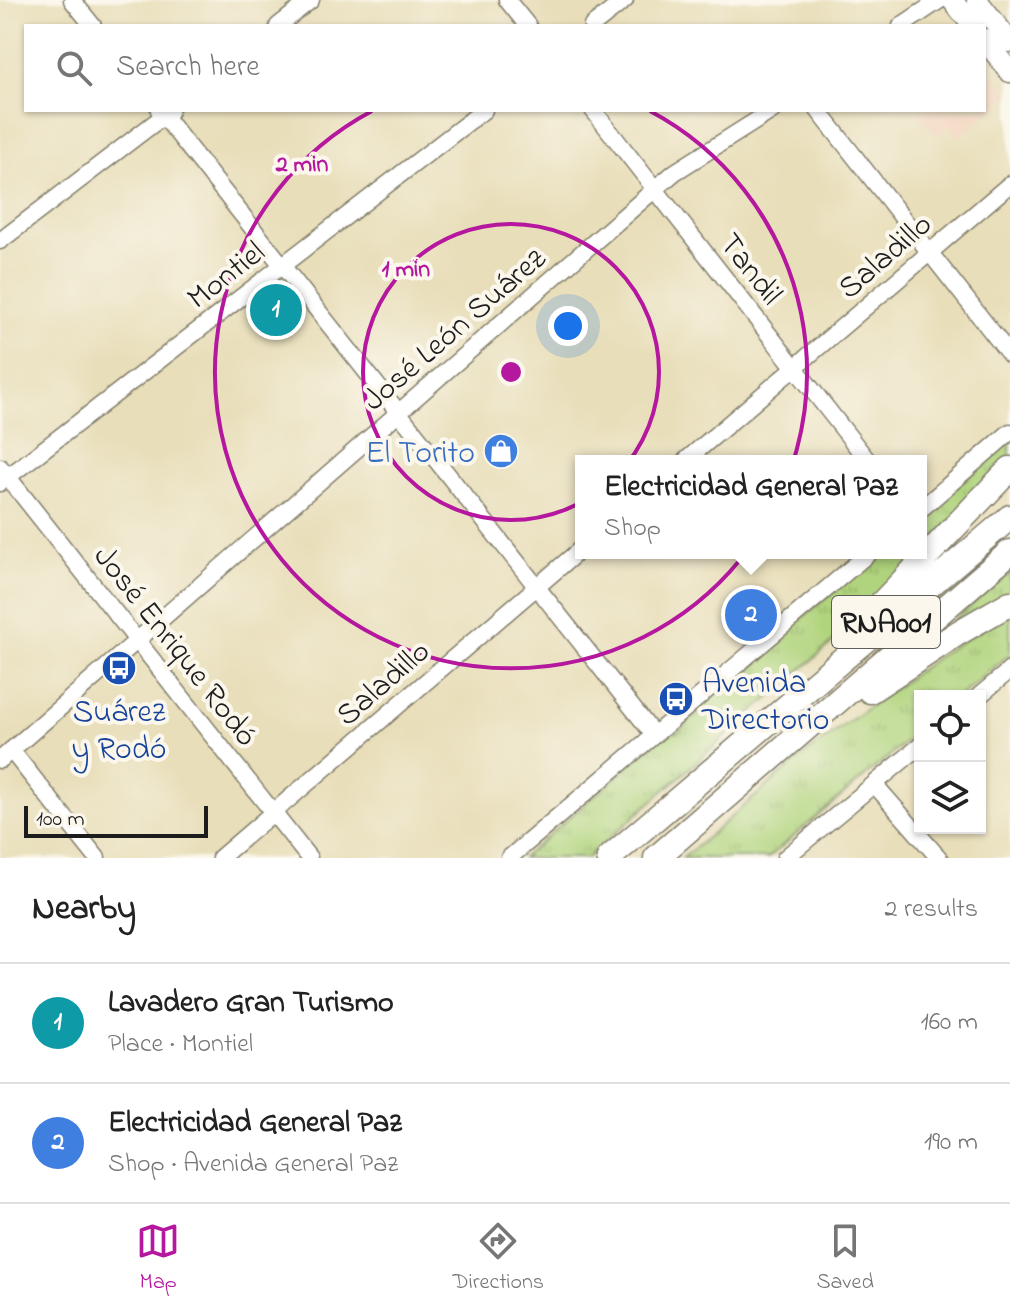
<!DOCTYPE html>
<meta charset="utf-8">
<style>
:root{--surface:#fff;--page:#f2f2f2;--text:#222;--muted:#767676;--line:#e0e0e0;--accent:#b5179e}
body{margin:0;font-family:"Indie Flower",sans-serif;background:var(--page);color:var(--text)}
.controls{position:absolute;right:24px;bottom:24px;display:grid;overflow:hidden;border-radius:0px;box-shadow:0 2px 6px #0004}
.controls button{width:72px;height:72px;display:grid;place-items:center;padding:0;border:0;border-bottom:2px solid var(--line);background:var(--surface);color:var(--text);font:40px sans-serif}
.scale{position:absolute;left:24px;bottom:20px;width:184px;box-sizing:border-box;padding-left:8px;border:4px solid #1c1c1c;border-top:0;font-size:22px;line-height:28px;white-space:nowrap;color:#1c1c1c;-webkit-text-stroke:6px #fbf7ec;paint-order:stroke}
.you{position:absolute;left:568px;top:326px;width:28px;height:28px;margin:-20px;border:6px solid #fff;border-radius:50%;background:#1a73e8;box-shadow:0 0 0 12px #1a73e833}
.badge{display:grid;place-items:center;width:52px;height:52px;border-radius:50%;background:var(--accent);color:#fff;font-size:26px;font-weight:700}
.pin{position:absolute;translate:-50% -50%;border:4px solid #fff;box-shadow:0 2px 8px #0006}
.popup{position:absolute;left:575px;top:455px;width:352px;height:104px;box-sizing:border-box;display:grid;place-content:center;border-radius:0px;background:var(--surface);filter:drop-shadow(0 2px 6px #0005);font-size:26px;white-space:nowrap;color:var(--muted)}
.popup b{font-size:30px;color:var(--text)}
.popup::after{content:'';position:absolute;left:50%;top:100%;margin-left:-16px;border:16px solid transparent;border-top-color:var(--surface)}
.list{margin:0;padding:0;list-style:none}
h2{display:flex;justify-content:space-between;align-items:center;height:104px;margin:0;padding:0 32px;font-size:34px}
h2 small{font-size:26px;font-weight:400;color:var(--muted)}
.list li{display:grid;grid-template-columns:52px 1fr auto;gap:24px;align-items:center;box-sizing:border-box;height:120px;padding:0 32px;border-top:2px solid var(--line)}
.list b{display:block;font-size:30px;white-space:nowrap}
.list p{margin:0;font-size:26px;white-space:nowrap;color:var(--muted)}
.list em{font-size:26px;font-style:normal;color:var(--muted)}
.icon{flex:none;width:44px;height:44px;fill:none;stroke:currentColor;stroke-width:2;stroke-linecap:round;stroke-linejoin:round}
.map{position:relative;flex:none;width:1010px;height:858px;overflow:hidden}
.search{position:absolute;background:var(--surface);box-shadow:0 2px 6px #0004;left:24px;right:24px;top:24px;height:88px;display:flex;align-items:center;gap:20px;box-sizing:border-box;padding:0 28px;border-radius:0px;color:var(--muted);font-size:30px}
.sheet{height:344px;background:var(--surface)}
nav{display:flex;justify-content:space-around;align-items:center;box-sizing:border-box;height:112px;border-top:2px solid var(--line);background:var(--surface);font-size:22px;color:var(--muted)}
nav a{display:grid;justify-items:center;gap:4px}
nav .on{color:var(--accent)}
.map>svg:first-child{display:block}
.built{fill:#f2d4be}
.grass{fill:url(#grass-tufts);stroke:#66784c;stroke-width:2}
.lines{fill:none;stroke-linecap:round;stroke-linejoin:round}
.minor-casing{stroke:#827d6a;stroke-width:19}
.major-casing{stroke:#827d6a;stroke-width:23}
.highway-casing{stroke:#827d6a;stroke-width:27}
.minor{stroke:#fff;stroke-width:16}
.major{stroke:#fff;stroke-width:20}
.highway{stroke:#fff;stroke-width:24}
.ring{fill:none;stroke:#b5179e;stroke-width:4}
.labels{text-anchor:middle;stroke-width:8;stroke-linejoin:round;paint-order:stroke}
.shield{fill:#fbf7ec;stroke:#5f5e5a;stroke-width:2}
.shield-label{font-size:30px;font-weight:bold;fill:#1c1c1c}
.street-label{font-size:32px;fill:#1c1c1c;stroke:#fbf7ec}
.shop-label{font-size:32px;fill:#366cbe;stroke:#fbf7ec;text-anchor:end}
.transit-label{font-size:32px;fill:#164399;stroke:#fbf7ec;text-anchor:start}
.centre{fill:#b5179e;stroke:#fbf7ec;stroke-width:4}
.ring-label{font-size:24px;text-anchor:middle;font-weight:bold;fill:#b5179e;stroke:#fbf7ec;stroke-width:8;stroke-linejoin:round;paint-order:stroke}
</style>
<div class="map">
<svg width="1010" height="858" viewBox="0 0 1010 858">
<defs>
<pattern id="grass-tufts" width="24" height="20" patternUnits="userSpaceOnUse" patternTransform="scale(2)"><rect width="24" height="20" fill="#b0d47d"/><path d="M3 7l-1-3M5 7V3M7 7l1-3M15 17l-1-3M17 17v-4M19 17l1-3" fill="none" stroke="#97b56b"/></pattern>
</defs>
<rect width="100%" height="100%" fill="#fbf7ec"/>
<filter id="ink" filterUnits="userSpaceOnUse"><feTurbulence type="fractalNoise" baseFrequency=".0125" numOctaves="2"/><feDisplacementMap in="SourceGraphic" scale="16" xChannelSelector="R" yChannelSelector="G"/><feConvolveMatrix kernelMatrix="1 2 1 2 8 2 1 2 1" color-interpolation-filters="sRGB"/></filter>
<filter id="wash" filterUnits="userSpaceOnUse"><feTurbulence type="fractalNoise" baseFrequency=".006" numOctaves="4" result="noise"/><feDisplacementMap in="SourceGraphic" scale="32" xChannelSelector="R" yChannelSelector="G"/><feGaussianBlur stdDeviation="1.8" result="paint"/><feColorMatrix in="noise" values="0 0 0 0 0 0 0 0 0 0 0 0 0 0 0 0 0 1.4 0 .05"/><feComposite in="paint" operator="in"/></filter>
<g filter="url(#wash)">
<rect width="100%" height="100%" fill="#e8deb9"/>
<path class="built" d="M984,62L1010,95L958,138L948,126L937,136L919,114L924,110H984Z"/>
<path class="grass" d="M1010,441V457L932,542L834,641L587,858H522L672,729L676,733L699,713L704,716L706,713L700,705L879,553H921V517Z
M1010,572V593L958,621L954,620Z
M1010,613V654L960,696H920V730L768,858H683L805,754L944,652Z"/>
</g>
<g filter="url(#ink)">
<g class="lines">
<g class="minor-casing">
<path id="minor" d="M72,0L93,26
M507,0L528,26
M278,26L311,0
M592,26L625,0
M901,26L940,0
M159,110L654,735
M593,110L868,461
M818,110L1010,355
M0,241L170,111
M685,461L1010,184
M0,467L309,858
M0,483L484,110
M921,509L1010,432
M979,696L1010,670
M11,750L97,858
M0,760L655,189L675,172L773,110
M875,785L939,858
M220,858L581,549
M509,858L869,553
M785,858L920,746"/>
</g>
<g class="major-casing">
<path id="major" d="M952,0L973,26
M977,0L1010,42
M984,39L1010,72"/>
</g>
<g class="highway-casing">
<path id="highway" d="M857,629L1010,469
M870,691L958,633L1010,603
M609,858L1010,517
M656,858L1010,552"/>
</g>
<use href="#minor" class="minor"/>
<use href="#major" class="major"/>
<use href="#highway" class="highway"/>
</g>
</g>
<g class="ring">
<circle cx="511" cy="372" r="148"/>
<path d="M650 111A296 296 0 1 1 372 111"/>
</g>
<defs>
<g id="shop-disc" transform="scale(1.8)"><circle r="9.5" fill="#3f7fe0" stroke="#fbf7ec"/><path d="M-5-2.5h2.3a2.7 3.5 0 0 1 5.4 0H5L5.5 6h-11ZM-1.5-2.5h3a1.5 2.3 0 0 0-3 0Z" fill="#fff"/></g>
<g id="bus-disc" transform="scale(1.8)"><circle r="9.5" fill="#1a4fb4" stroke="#fbf7ec"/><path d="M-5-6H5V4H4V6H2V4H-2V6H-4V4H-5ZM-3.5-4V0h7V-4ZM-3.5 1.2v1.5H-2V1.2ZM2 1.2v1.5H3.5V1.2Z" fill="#fff"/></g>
</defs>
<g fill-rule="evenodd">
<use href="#shop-disc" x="501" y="451"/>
<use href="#bus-disc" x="119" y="668"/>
<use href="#bus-disc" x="676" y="699"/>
</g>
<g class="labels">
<rect class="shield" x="832" y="596" width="108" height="52" rx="6"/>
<g class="shield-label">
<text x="886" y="632">RNA001</text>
</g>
<g class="street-label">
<text transform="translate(884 255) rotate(-41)" y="11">Saladillo</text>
<text transform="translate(752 268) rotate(52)" y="11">Tandil</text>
<text transform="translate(225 274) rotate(-38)" y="11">Montiel</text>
<text transform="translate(453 328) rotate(-41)" y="11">José León Suárez</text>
<text transform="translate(177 645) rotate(52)" y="11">José Enrique Rodó</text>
<text transform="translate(382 682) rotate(-41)" y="11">Saladillo</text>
</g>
<g class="shop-label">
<text x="475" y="462">El Torito</text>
</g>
<g class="transit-label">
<text x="702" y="692">Avenida<tspan x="702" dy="37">Directorio</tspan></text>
<text x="119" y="721" text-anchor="middle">Suárez<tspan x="119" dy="37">y Rodó</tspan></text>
</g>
</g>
<circle cx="511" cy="372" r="12" class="centre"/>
<g class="ring-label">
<text x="302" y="171">2 min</text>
<text x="406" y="276">1 min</text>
</g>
</svg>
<div class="controls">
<button><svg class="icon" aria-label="locate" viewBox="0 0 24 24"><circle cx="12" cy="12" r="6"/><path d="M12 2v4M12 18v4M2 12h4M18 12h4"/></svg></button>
<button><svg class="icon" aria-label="layers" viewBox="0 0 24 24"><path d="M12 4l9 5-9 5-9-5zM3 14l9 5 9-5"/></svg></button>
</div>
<div class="scale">100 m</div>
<div class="you"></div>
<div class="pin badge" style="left:276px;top:310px;background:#0f9aa8">1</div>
<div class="pin badge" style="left:751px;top:615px;background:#3f7fe0">2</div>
<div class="popup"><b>Electricidad General Paz</b>Shop</div>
<div class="search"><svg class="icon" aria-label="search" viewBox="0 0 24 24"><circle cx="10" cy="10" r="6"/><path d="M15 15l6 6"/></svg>Search here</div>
</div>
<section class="sheet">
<h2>Nearby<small>2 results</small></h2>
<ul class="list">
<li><span class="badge" style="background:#0f9aa8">1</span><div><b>Lavadero Gran Turismo</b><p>Place · Montiel</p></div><em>160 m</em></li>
<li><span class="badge" style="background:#3f7fe0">2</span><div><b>Electricidad General Paz</b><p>Shop · Avenida General Paz</p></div><em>190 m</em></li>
</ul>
</section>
<nav>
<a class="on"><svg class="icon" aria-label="map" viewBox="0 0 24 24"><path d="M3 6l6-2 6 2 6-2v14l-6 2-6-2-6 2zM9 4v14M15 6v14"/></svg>Map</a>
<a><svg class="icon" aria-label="directions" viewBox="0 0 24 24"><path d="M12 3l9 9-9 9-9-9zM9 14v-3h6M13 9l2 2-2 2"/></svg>Directions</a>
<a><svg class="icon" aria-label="saved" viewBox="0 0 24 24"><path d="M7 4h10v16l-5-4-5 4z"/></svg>Saved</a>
</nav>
